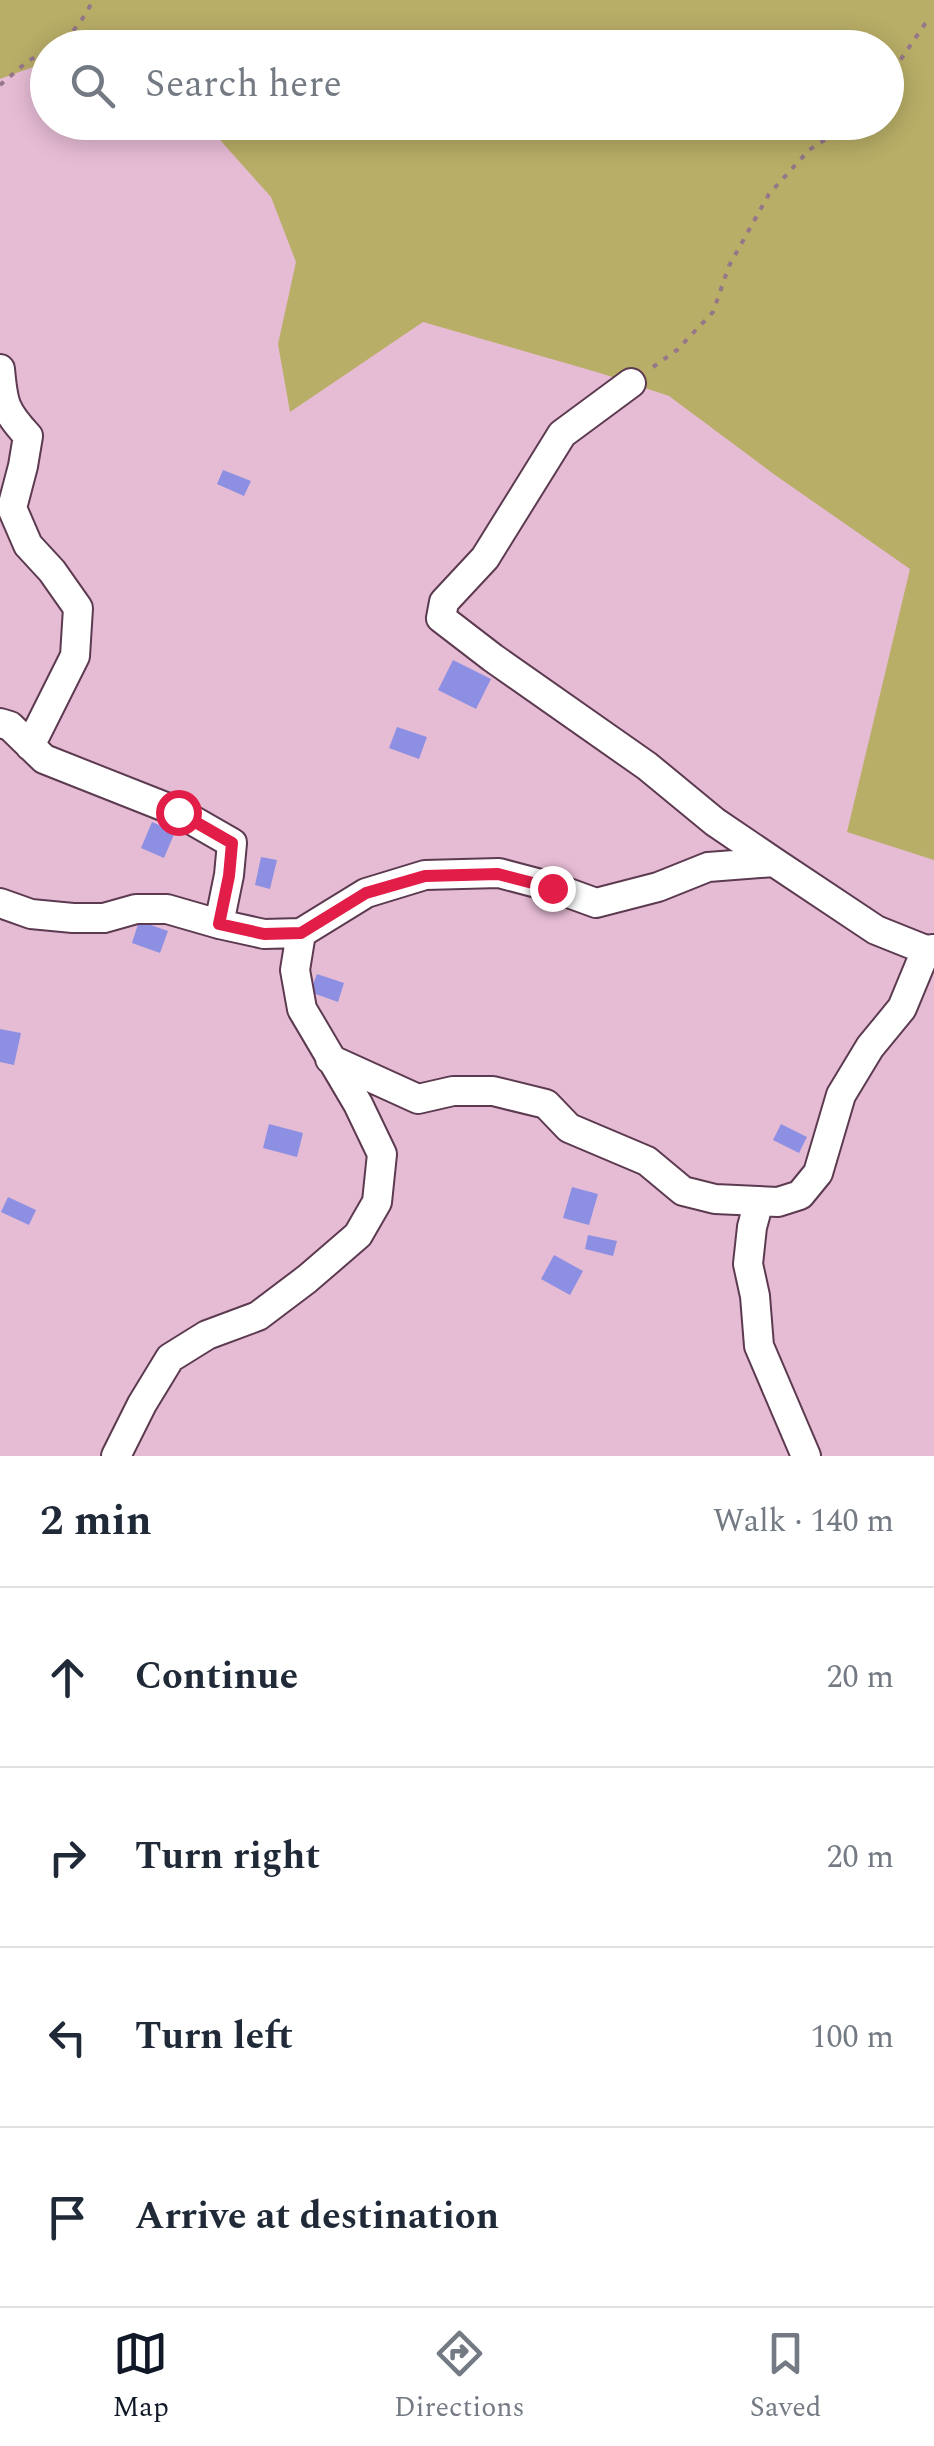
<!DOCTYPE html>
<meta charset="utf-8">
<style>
:root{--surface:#fff;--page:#f6f6f7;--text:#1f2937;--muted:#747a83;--line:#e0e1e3;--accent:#111827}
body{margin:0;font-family:Spectral,serif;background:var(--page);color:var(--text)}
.stop{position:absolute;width:30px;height:30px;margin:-22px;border:8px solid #e11d48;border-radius:50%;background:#fff}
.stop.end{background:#e11d48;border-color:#fff;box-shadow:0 2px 10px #0008}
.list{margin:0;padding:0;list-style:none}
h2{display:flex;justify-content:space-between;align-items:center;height:130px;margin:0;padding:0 40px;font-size:42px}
h2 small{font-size:32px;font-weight:400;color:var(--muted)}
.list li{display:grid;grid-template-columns:65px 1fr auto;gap:30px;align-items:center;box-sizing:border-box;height:180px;padding:0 40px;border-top:2px solid var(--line)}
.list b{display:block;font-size:38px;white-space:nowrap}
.list em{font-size:32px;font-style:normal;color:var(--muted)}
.icon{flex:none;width:55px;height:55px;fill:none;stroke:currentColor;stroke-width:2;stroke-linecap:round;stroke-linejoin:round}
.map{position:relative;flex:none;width:934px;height:1456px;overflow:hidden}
.search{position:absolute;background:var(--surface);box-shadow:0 5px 25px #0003;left:30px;right:30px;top:30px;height:110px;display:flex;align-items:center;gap:25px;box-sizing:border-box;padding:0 35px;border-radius:55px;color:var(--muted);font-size:38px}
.sheet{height:850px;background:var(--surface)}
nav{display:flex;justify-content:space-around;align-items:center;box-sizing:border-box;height:140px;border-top:2px solid var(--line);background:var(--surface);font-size:28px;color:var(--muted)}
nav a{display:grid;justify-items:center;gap:5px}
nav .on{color:var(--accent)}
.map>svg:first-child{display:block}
.green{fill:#b9ae67}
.building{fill:#8c8fe2}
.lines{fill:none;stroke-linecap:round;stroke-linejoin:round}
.street-casing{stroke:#5c3a50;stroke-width:32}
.path{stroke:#96778a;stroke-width:4;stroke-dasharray:5 8;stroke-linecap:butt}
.street{stroke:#fff;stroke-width:28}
.route{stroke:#e11d48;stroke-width:12}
</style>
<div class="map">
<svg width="934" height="1456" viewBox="0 0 934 1456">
<rect width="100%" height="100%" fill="#e6bcd5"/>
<path class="green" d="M0,0H934V860L847,832L910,569L775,475L669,396L600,373L423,322L290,412L278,344L296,262L271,197L220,140L193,123L886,122V48H48L47,62L0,79Z"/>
<path class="building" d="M223,470L251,481L244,496L217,484Z
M453,660L491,679L476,709L438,690Z
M397,727L427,737L419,759L389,748Z
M152,822L175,832L164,858L141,848Z
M261,857L277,860L270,889L255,885Z
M139,921L168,931L160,953L132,943Z
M317,974L344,983L338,1002L310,992Z
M0,1029L21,1033L14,1065L0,1062Z
M269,1124L303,1133L297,1157L263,1148Z
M781,1124L807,1137L799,1153L773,1140Z
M572,1187L598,1194L589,1225L563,1218Z
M8,1197L36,1210L29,1225L1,1212Z
M588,1235L617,1241L613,1256L585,1249Z
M554,1255L583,1271L570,1295L541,1279Z"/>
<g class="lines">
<g class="street-casing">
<path id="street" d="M0,369C3,403 4,410 28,436L23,466L12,508L28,545L52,571L78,608L75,656L30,746
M631,383L562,434L485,558L444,602L441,618L493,658L647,766L715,822L774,862L876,930L926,950L934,949
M0,723L10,726L44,759L178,812L232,843L229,875L219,924
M0,903L31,914L73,918H104L136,909H167L219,924L264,934L301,933L366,893L425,875L499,873L552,887L596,903L658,887L708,867L774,862
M330,1059L418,1099L453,1091H493L546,1104L569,1128L647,1161L683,1191L715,1199L778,1202L800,1195L818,1173L841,1095L870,1047L902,1008L926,950
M759,1201L752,1227L748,1264L755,1296L759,1346L806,1456
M116,1456L142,1404L170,1358L207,1335L258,1316L307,1279L358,1235L377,1202L382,1154L358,1104L302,1009L295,970L301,933"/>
</g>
<path class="path" d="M54,48C70,38 85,17 93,0
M886,81L929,18
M0,85L28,61L48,51
M653,367L677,350L713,312L729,266L769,194L809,150L853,122"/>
<use href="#street" class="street"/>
</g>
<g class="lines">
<path class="route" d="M178,812L232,843L229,876L219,924L264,934L301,933L366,893L425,876L498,874L552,888"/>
</g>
</svg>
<div class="stop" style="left:178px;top:812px"></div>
<div class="stop end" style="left:552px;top:888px"></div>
<div class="search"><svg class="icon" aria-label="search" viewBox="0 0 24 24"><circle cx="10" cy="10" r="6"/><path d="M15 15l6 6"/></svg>Search here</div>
</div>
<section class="sheet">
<h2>2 min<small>Walk · 140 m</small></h2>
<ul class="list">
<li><svg class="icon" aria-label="ahead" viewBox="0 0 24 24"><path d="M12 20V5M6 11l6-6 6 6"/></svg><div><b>Continue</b></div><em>20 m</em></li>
<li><svg class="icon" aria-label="right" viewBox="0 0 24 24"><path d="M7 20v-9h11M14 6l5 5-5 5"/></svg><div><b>Turn right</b></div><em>20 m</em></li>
<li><svg class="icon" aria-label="left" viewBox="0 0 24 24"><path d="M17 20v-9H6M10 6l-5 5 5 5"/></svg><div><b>Turn left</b></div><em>100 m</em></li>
<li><svg class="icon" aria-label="arrive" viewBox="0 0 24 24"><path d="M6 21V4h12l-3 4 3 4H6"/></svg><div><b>Arrive at destination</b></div></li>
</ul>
</section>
<nav>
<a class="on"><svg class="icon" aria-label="map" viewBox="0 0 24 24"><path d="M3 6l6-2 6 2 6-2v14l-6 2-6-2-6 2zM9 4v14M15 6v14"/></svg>Map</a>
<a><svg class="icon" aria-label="directions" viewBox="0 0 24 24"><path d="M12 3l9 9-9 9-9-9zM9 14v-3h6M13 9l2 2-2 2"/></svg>Directions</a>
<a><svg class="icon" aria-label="saved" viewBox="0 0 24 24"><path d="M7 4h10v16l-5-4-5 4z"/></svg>Saved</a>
</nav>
